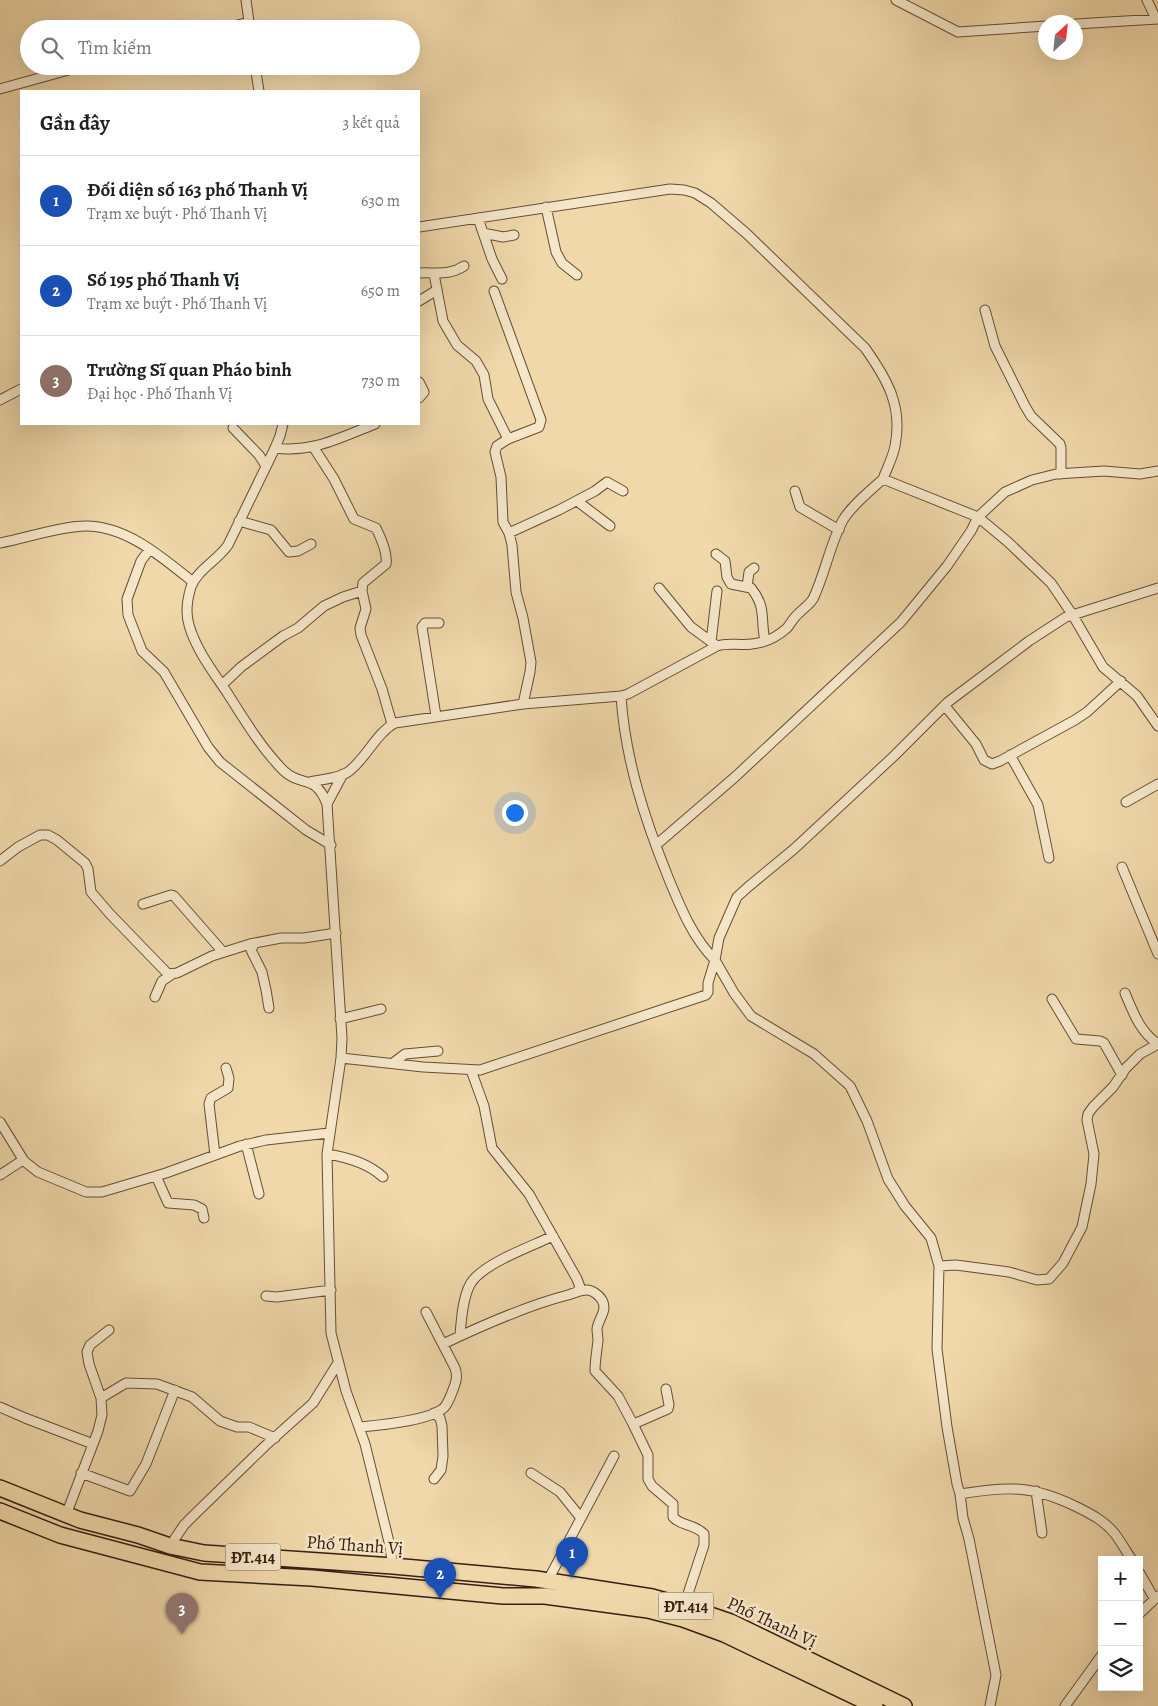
<!DOCTYPE html>
<html lang="vi">
<meta charset="utf-8">
<style>
:root{--surface:#fff;--page:#f2f2f2;--text:#202124;--muted:#757577;--line:#e0e0e0;--accent:#0b8043}
body{margin:0;font-family:Alegreya,serif;background:var(--page);color:var(--text)}
.controls{position:absolute;right:15px;bottom:15px;display:grid;overflow:hidden;border-radius:0px;box-shadow:0 5px 20px #0002}
.controls button{width:45px;height:45px;display:grid;place-items:center;padding:0;border:0;border-bottom:1px solid var(--line);background:var(--surface);color:var(--text);font:25px sans-serif}
.compass{position:absolute;left:1038px;top:15px;width:45px;height:45px;border-radius:50%;background:var(--surface);box-shadow:0 5px 20px #0002;rotate:27deg}
.you{position:absolute;left:514px;top:812px;width:18px;height:18px;margin:-12px;border:4px solid #fff;border-radius:50%;background:#1a73e8;box-shadow:0 0 0 8px #1a73e833}
.badge{display:grid;place-items:center;width:32px;height:32px;border-radius:50%;background:var(--accent);color:#fff;font-size:16px;font-weight:700}
.pin{position:absolute;translate:-50% -41px;filter:drop-shadow(0 1px 2px #0008)}
.pin::after{content:'';position:absolute;top:26px;width:18px;height:15px;background:inherit;clip-path:polygon(0 0,100% 0,50% 100%)}
.list{margin:0;padding:0;list-style:none}
h2{display:flex;justify-content:space-between;align-items:center;height:65px;margin:0;padding:0 20px;font-size:21px}
h2 small{font-size:16px;font-weight:400;color:var(--muted)}
.list li{display:grid;grid-template-columns:32px 1fr auto;gap:15px;align-items:center;box-sizing:border-box;height:90px;padding:0 20px;border-top:1px solid var(--line)}
.list b{display:block;font-size:19px;white-space:nowrap}
.list p{margin:0;font-size:16px;white-space:nowrap;color:var(--muted)}
.list em{font-size:16px;font-style:normal;color:var(--muted)}
.icon{flex:none;width:28px;height:28px;fill:none;stroke:currentColor;stroke-width:2;stroke-linecap:round;stroke-linejoin:round}
.map{position:relative;flex:none;width:1158px;height:1706px;overflow:hidden}
.search{position:absolute;background:var(--surface);box-shadow:0 5px 20px #0002;left:20px;top:20px;width:400px;height:55px;display:flex;align-items:center;gap:12px;box-sizing:border-box;padding:0 18px;border-radius:28px;color:var(--muted);font-size:19px}
.panel{position:absolute;background:var(--surface);box-shadow:0 5px 20px #0002;left:20px;top:90px;width:400px;height:335px;border-radius:0px}
.map>svg:first-child{display:block}
.lines{fill:none;stroke-linecap:round;stroke-linejoin:round}
.street-casing{stroke:#644e3a;stroke-width:11}
.primary-casing{stroke:#362014;stroke-width:18}
.street{stroke:#f5e6c8;stroke-width:9}
.primary{stroke:#f0d8aa;stroke-width:15}
.labels{text-anchor:middle;stroke-width:5;stroke-linejoin:round;paint-order:stroke}
.shield{fill:#f5e6c8;stroke:#6f5b4a;stroke-width:1}
.shield-label{font-size:16px;font-weight:bold;fill:#362014}
.street-label{font-size:18px;fill:#362014;stroke:#f5e6c8}
</style>
<div class="map">
<svg width="1158" height="1706" viewBox="0 0 1158 1706">
<rect width="100%" height="100%" fill="#f0d8aa"/>
<filter id="stains"><feTurbulence type="fractalNoise" baseFrequency=".004" numOctaves="4"/><feColorMatrix values="0 0 0 0 .2 0 0 0 0 .09 0 0 0 0 .02 0 0 0 .5 -.17"/></filter>
<radialGradient id="worn" r=".72"><stop offset=".6" stop-color="#630" stop-opacity="0"/><stop offset="1" stop-color="#630" stop-opacity=".3"/></radialGradient>
<g class="lines">
<g class="street-casing">
<path id="street" d="M246,0L250,29
M896,0L958,32L1046,26
M1147,0L1156,19
M1076,24L1158,19
M222,29L249,22
M255,66L259,91
M0,89L83,66
M546,207L556,252L562,263L577,275
M478,218L492,259L502,279
M419,227L670,189L684,190L695,193L711,203L747,234L865,348C887,379 903,406 895,446C893,457 887,468 883,479
M483,233L503,237L514,235
M419,273C436,272 449,276 464,266
M434,274L443,321L457,345L476,361L484,375L488,399L508,439
M419,301L437,290
M985,310L995,346L1025,406L1031,416L1060,444L1061,448V474
M419,382L424,392L419,398
M0,400L21,389
M283,424L280,436L275,448L228,545C218,560 197,570 191,587C187,600 185,612 189,625C196,650 214,673 228,694C245,721 262,749 284,771C302,788 315,773 327,804L342,1038L341,1058L327,1154L331,1333L346,1391L365,1444L389,1542L393,1566
M233,428L259,455L266,466
M275,448C313,453 341,437 375,424
M314,448L334,479L354,519L376,528C381,538 388,553 386,564L363,583L362,591L366,609L360,628L361,635L382,689L392,724
M795,491L800,507L839,530
M577,501L610,526
M239,521L271,530L289,552L298,551L311,544
M509,533L559,510L595,491L607,482L623,491
M0,543C26,538 61,526 86,526C127,526 163,558 193,582
M149,550L141,561L127,599L128,615L142,651L164,672L208,747L220,762L306,830L331,845
M716,554L725,561L727,577L731,584L751,588C767,608 760,618 765,641
M747,587L749,572L754,568
M659,588L691,627L717,646
M711,642L717,591
M222,685L241,667L283,636L298,628L324,606L343,597L362,591
M621,696L628,694L717,646C729,642 739,646 752,644C764,643 777,637 787,628C791,623 794,617 799,613C804,608 809,605 813,599C825,574 830,544 843,520C852,505 870,491 883,479L978,517L1008,542L1051,583L1072,614L1103,667L1137,696L1158,726
M945,706L976,744L984,760L992,764L1000,761L1075,720L1087,712L1121,681
M436,716L422,627L425,623H439
M1010,755L1038,805L1049,858
M310,782C322,779 338,779 348,772C366,759 376,733 395,723L523,704L530,672L531,662L523,618L516,592L512,545L509,533L503,522L501,477L495,452L497,446L508,439L539,427L541,420L494,291
M1126,802L1158,784
M327,804L343,774
M656,845L735,777L901,622L947,566L971,531L978,517L1005,492L1032,480L1056,474L1104,471L1140,474L1158,471
M0,861L18,847L40,835H48L57,840L85,863L88,869L91,892L110,914L168,974L177,973L212,956L250,944L281,938H304L336,933
M1122,867L1158,954
M143,904L171,895L174,896L223,952
M255,943L251,950L262,972L266,990L269,1008
M1125,993C1133,1012 1140,1032 1158,1044
M155,997L162,981L171,975
M1052,999L1076,1039L1100,1041L1104,1043L1122,1075
M340,1019L381,1009
M341,1058L423,1067L480,1070L706,995L708,992V983L715,960C692,937 680,906 668,877C645,820 625,759 621,696L523,704
M393,1063L405,1054L438,1051
M471,1070L484,1106L492,1148L529,1194L577,1279L580,1287L577,1292
M0,1122L24,1161L38,1172L86,1192H102L166,1173L240,1146L266,1140L329,1133
M246,1144L259,1194
M327,1154C346,1157 368,1163 383,1177
M215,1155L209,1104L211,1098L228,1088L229,1078L226,1068
M0,1175L23,1160
M156,1176L168,1203L194,1205L202,1209L204,1218
M939,1266L956,1265L1009,1272L1037,1280L1049,1279L1063,1263L1082,1227L1091,1184L1094,1154L1087,1120L1088,1114L1093,1107L1113,1087L1126,1068L1140,1054L1158,1044
M266,1296L277,1297L331,1290
M460,1336C461,1321 463,1290 474,1279C490,1261 530,1247 553,1236
M443,1344C481,1326 528,1305 568,1295C574,1293 581,1290 587,1290C592,1290 599,1295 602,1300C608,1311 598,1319 597,1329C597,1333 598,1337 598,1340C597,1351 595,1360 595,1371L618,1396L632,1422L636,1423L668,1409L669,1405L666,1389
M101,1398L126,1383L157,1384L192,1397L220,1421L237,1427H249L275,1438
M0,1407L25,1418L93,1444
M632,1422L648,1455V1479L652,1486L673,1504V1517C682,1527 693,1523 704,1534V1545L684,1606
M360,1427C380,1425 425,1421 441,1410C447,1407 450,1397 453,1390C456,1382 458,1377 455,1368L426,1312
M81,1473L130,1491L146,1464L175,1390
M531,1473L560,1492L581,1518
M434,1479L441,1470L443,1456L442,1426L440,1418L434,1413
M1036,1491L1042,1533
M960,1494C1008,1486 1032,1485 1077,1507C1091,1514 1105,1521 1115,1534C1121,1542 1126,1551 1132,1560
M66,1515L98,1431L102,1415L101,1398L89,1364L87,1352L90,1345L109,1330
M170,1546L184,1525L197,1512L265,1446L313,1403L338,1363
M1139,1572L1154,1598
M547,1582L614,1456
M1139,1614L1158,1596
M990,1706L996,1675L969,1539L963,1518L960,1494L957,1484L947,1427L937,1349L939,1266L931,1238L905,1206L888,1179L867,1121L850,1086L814,1054L751,1016L734,993L715,960L719,938L737,897L748,887L794,849L894,756L948,702L1029,641L1066,617L1158,588
M1065,1706L1102,1655"/>
</g>
<g class="primary-casing">
<path id="primary" d="M0,1488L80,1520L138,1535L170,1546L204,1553L393,1566L536,1579L652,1597L684,1606L731,1622L904,1706
M0,1511L60,1535L200,1572L312,1578L503,1596H545L648,1610L683,1619L724,1634L875,1706"/>
</g>
<use href="#street" class="street"/>
<use href="#primary" class="primary"/>
</g>
<g class="labels">
<g class="shield">
<rect x="225.5" y="1543.5" width="55" height="27" rx="4"/>
<rect x="658.5" y="1592.5" width="55" height="27" rx="4"/>
</g>
<g class="shield-label">
<text x="253" y="1563">ĐT.414</text>
<text x="686" y="1612">ĐT.414</text>
</g>
<g class="street-label">
<text transform="translate(355 1545) rotate(4)" y="6">Phố Thanh Vị</text>
<text transform="translate(772 1622) rotate(25)" y="6">Phố Thanh Vị</text>
</g>
</g>
<rect width="100%" height="100%" filter="url(#stains)"/>
<rect width="100%" height="100%" fill="url(#worn)"/>
</svg>
<div class="controls">
<button>+</button>
<button>−</button>
<button><svg class="icon" aria-label="layers" viewBox="0 0 24 24"><path d="M12 4l9 5-9 5-9-5zM3 14l9 5 9-5"/></svg></button>
</div>
<svg class="compass" viewBox="-18 -18 36 36"><path d="M0-13l5 13h-10z" fill="#e53935"/><path d="M0 13l5-13h-10z" fill="#757577"/></svg>
<div class="you"></div>
<div class="pin badge" style="left:572px;top:1578px;background:#1a4fb4">1</div>
<div class="pin badge" style="left:440px;top:1599px;background:#1a4fb4">2</div>
<div class="pin badge" style="left:182px;top:1634px;background:#8d6e63">3</div>
<div class="search"><svg class="icon" aria-label="search" viewBox="0 0 24 24"><circle cx="10" cy="10" r="6"/><path d="M15 15l6 6"/></svg>Tìm kiếm</div>
<section class="panel">
<h2>Gần đây<small>3 kết quả</small></h2>
<ul class="list">
<li><span class="badge" style="background:#1a4fb4">1</span><div><b>Đối diện số 163 phố Thanh Vị</b><p>Trạm xe buýt · Phố Thanh Vị</p></div><em>630 m</em></li>
<li><span class="badge" style="background:#1a4fb4">2</span><div><b>Số 195 phố Thanh Vị</b><p>Trạm xe buýt · Phố Thanh Vị</p></div><em>650 m</em></li>
<li><span class="badge" style="background:#8d6e63">3</span><div><b>Trường Sĩ quan Pháo binh</b><p>Đại học · Phố Thanh Vị</p></div><em>730 m</em></li>
</ul>
</section>
</div>
